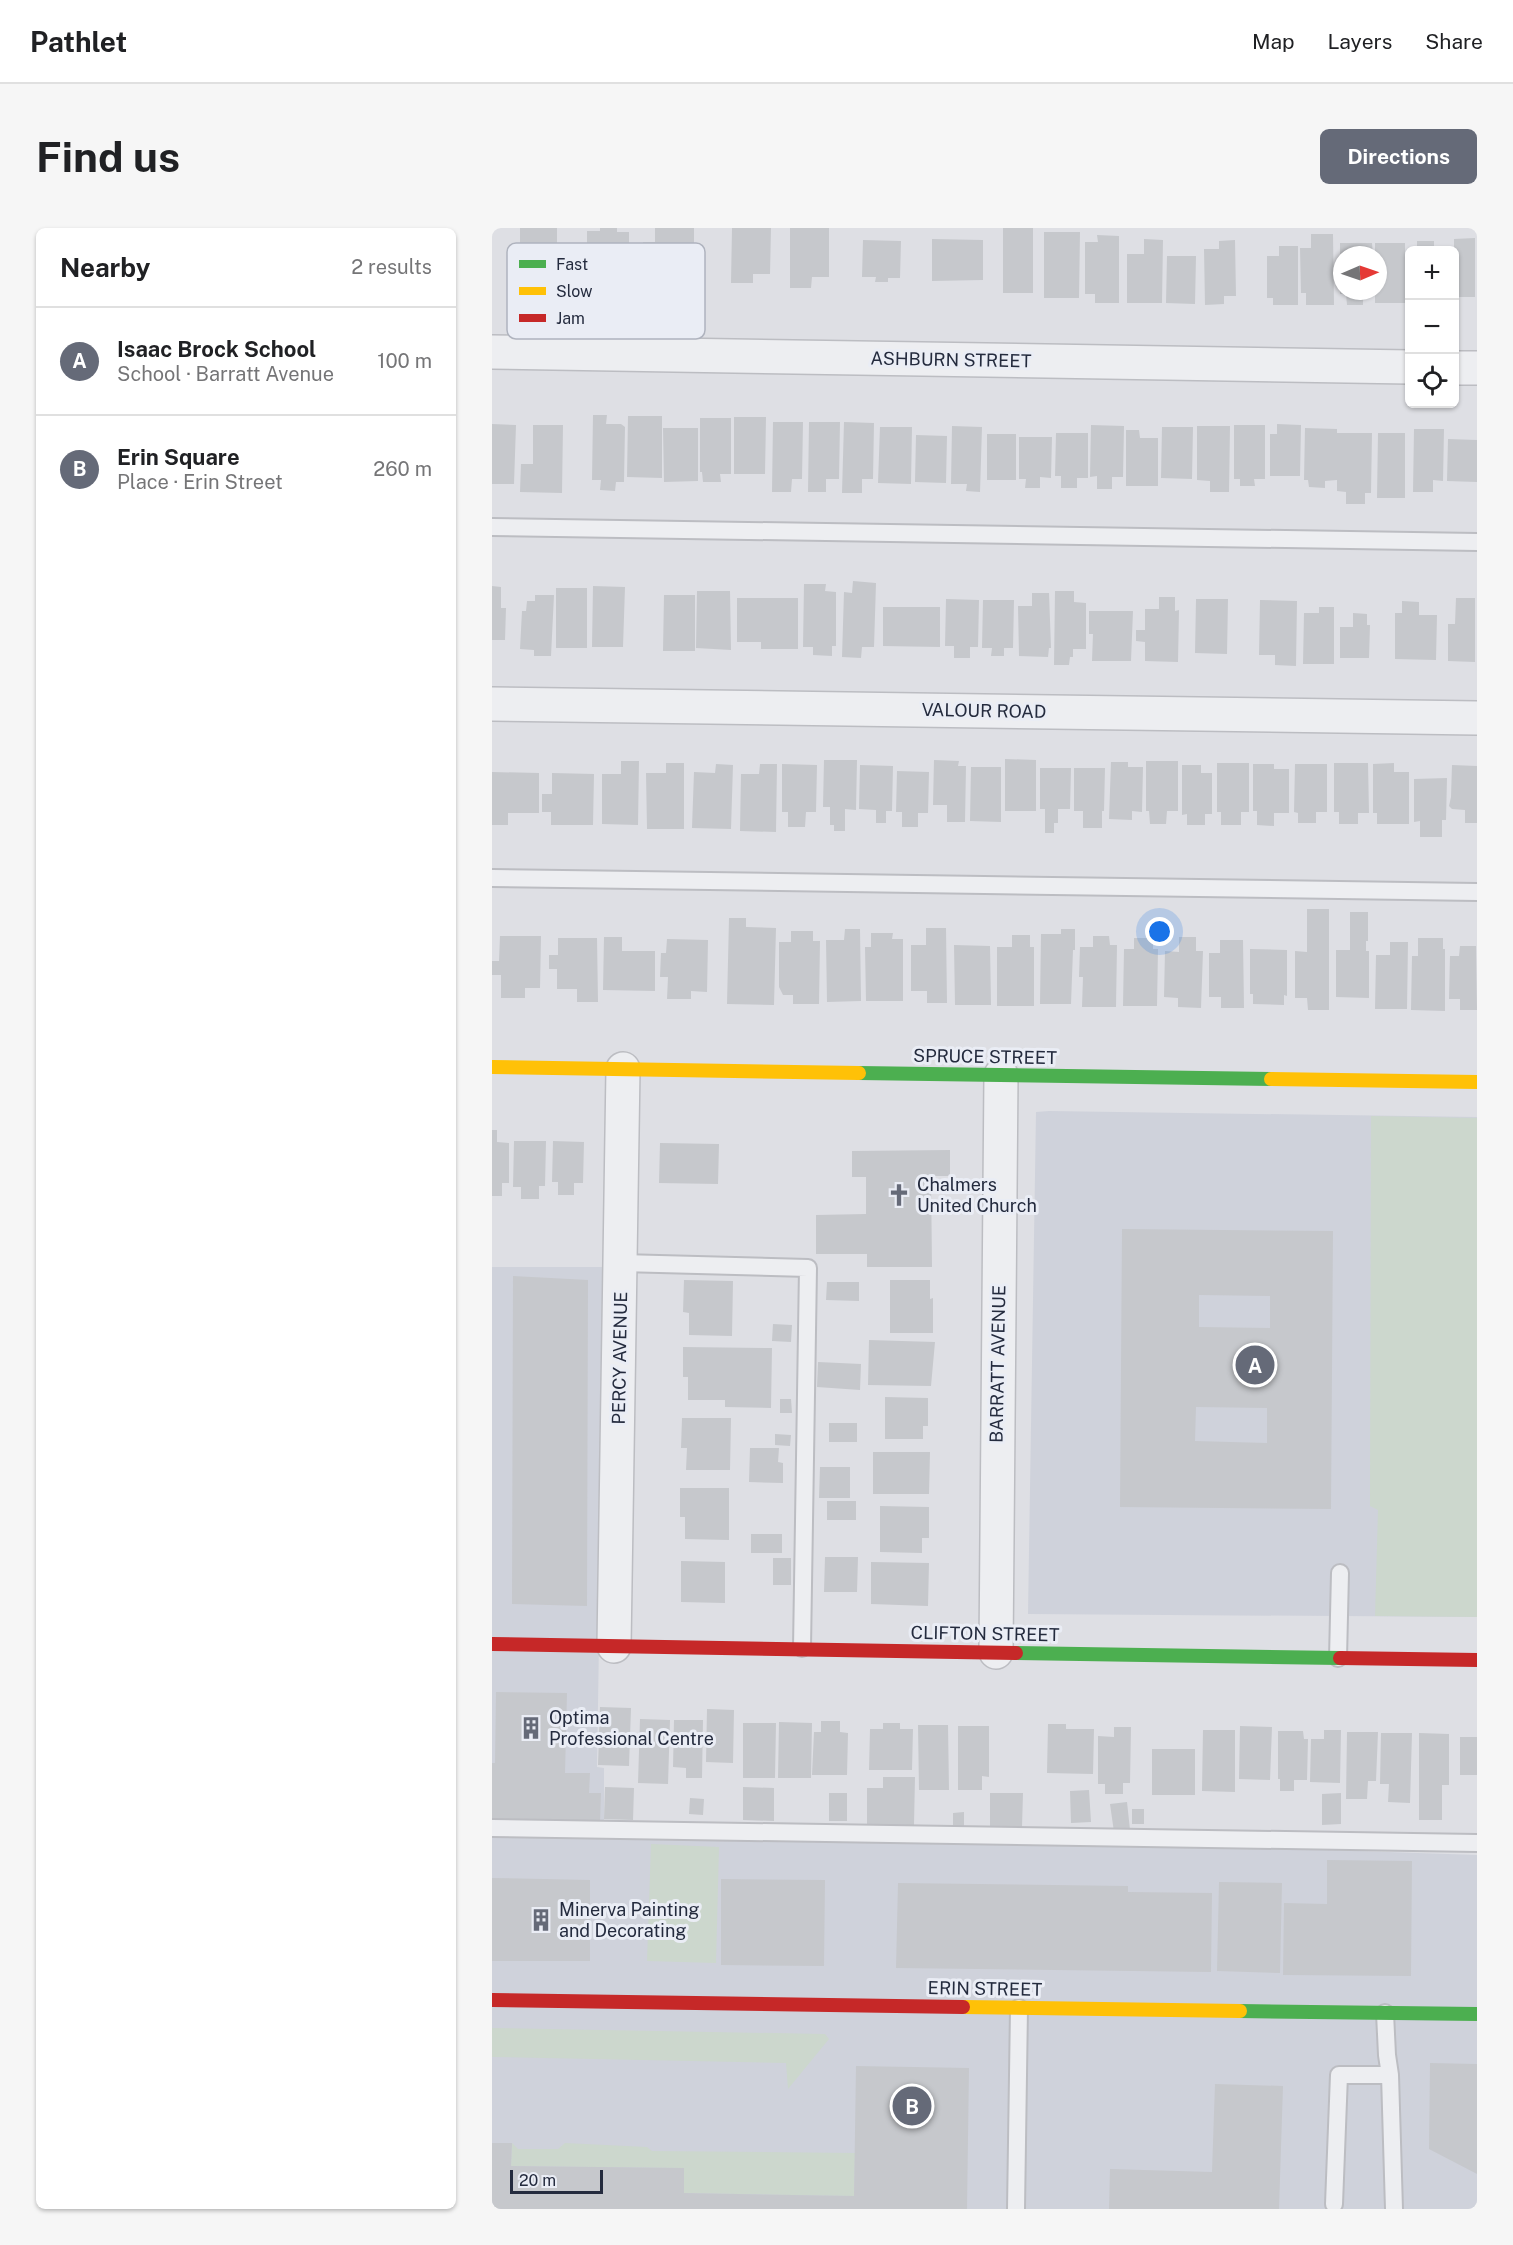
<!DOCTYPE html>
<meta charset="utf-8">
<style>
:root{--surface:#fff;--page:#f6f6f6;--text:#202124;--muted:#757577;--line:#e0e0e0;--accent:#656a78}
body{margin:0;font-family:"Public Sans",sans-serif;background:var(--page);color:var(--text)}
.controls{position:absolute;right:18px;top:18px;display:grid;overflow:hidden;border-radius:9px;box-shadow:0 2px 4px #0004}
.controls button{width:54px;height:54px;display:grid;place-items:center;padding:0;border:0;border-bottom:2px solid var(--line);background:var(--surface);color:var(--text);font:30px sans-serif}
.compass{position:absolute;left:841px;top:18px;width:54px;height:54px;border-radius:50%;background:var(--surface);box-shadow:0 2px 4px #0004;rotate:88deg}
.scale{position:absolute;left:18px;bottom:15px;width:93px;box-sizing:border-box;padding-left:6px;border:3px solid #242b3e;border-top:0;font-size:16px;line-height:21px;white-space:nowrap;color:#242b3e;-webkit-text-stroke:4px #eaedf5;paint-order:stroke}
.you{position:absolute;left:668px;top:704px;width:21px;height:21px;margin:-15px;border:4px solid #fff;border-radius:50%;background:#1a73e8;box-shadow:0 0 0 9px #1a73e833}
.badge{display:grid;place-items:center;width:39px;height:39px;border-radius:50%;background:var(--accent);color:#fff;font-size:20px;font-weight:700}
.pin{position:absolute;translate:-50% -50%;border:3px solid #fff;box-shadow:0 2px 6px #0006}
.list{margin:0;padding:0;list-style:none}
h2{display:flex;justify-content:space-between;align-items:center;height:78px;margin:0;padding:0 24px;font-size:26px}
h2 small{font-size:20px;font-weight:400;color:var(--muted)}
.list li{display:grid;grid-template-columns:39px 1fr auto;gap:18px;align-items:center;box-sizing:border-box;height:108px;padding:0 24px;border-top:2px solid var(--line)}
.list b{display:block;font-size:22px;white-space:nowrap}
.list p{margin:0;font-size:20px;white-space:nowrap;color:var(--muted)}
.list em{font-size:20px;font-style:normal;color:var(--muted)}
.icon{flex:none;width:33px;height:33px;fill:none;stroke:currentColor;stroke-width:2;stroke-linecap:round;stroke-linejoin:round}
.map{position:relative;flex:none;width:985px;height:1981px;overflow:hidden;border-radius:9px}
header{display:flex;align-items:center;gap:36px;box-sizing:border-box;height:84px;padding:0 30px;background:var(--surface);border-bottom:2px solid var(--line)}
header strong{font-size:28px}
nav{display:flex;gap:33px;margin-inline-start:auto;font-size:21px}
.intro{display:flex;align-items:center;justify-content:space-between;box-sizing:border-box;height:144px;padding:0 36px}
h1{margin:0;font-size:42px}
.button{padding:15px 27px;border-radius:9px;background:var(--accent);color:#fff;font-size:21px;font-weight:700}
main{display:flex;gap:36px;padding:0 36px}
aside{flex:1;background:var(--surface);border-radius:9px;box-shadow:0 2px 4px #0004}
.map>svg:first-child{display:block}
.built{fill:#cfd2db}
.green{fill:#ccd7cd}
.building{fill:#c6c8cc;fill-rule:evenodd}
.lines{fill:none;stroke-linecap:round;stroke-linejoin:round}
.lane-casing{stroke:#bcbdc2;stroke-width:20}
.street-casing{stroke:#bcbdc2;stroke-width:36}
.lane{stroke:#edeef1;stroke-width:16}
.street{stroke:#edeef1;stroke-width:33}
.fast{stroke:#4caf50;stroke-width:14}
.slow{stroke:#ffc107;stroke-width:14}
.jam{stroke:#c62828;stroke-width:14}
.labels{text-anchor:middle;stroke-width:6;stroke-linejoin:round;paint-order:stroke}
.street-label{font-size:18px;fill:#242b3e;stroke:#eaedf5}
.poi-label{font-size:18px;fill:#242b3e;stroke:#eaedf5;text-anchor:start}
.key{fill:#eaedf5;stroke:#afb3be;stroke-width:1.5}
.key-label{font-size:16px;fill:#242b3e}
</style>
<header>
<strong>Pathlet</strong>
<nav><a>Map</a><a>Layers</a><a>Share</a></nav>
</header>
<div class="intro"><h1>Find us</h1><a class="button">Directions</a></div>
<main>
<aside>
<h2>Nearby<small>2 results</small></h2>
<ul class="list">
<li><span class="badge">A</span><div><b>Isaac Brock School</b><p>School · Barratt Avenue</p></div><em>100 m</em></li>
<li><span class="badge">B</span><div><b>Erin Square</b><p>Place · Erin Street</p></div><em>260 m</em></li>
</ul>
</aside>
<div class="map">
<svg width="985" height="1981" viewBox="0 0 985 1981">
<rect width="100%" height="100%" fill="#dedfe4"/>
<path class="built" d="M557,883L985,889V1389L536,1386L544,884Z
M0,1039H113L105,1539L112,1540V1598L985,1627V1981H0Z"/>
<path class="green" d="M879,888L985,890V1389L883,1388L886,1282L878,1278Z
M159,1616L227,1619L224,1735L155,1733Z
M0,1800L333,1806L337,1811L296,1861L294,1835L0,1829Z
M20,1915L26,1921H66L73,1915L155,1919L160,1923L363,1925L362,1968L192,1965L191,1940L19,1938Z"/>
<path class="building" d="M28,0H65V47H28Z
M108,0H125V4H137V51H95V3H108Z
M163,0H202V43L189,44V60H171V50H163V34H152L151,14H163Z
M240,0H279L278,46H261V55H239Z
M298,0H337V49H320L319,60H298Z
M511,0H541V65H511Z
M552,4H588L587,70H552Z
M819,6H841L842,77H814V65H809L808,20H819Z
M605,7L627,8V75H603V66H593V14H606Z
M983,10V69H962V11Z
M440,11L491,12V52L440,53Z
M652,11L671,12L670,75H635V26H652Z
M371,12L409,13L408,50H396V54H383L384,49H370Z
M743,12L744,68H732V76L713,77L712,21H727V13Z
M925,13H942V22H925Z
M848,15H880L881,27H848Z
M883,15H913V75H883V63H886V27H883Z
M787,18H806V77H781V70H775V28H787Z
M915,27H918V69H914Z
M675,28H704L703,76L674,75Z
M848,63H881V66H871V77H855L854,66H848Z
M101,187H115L114,196H129L133,199L132,254H124L123,263L108,262L109,252H100Z
M136,188H170V250L135,249Z
M242,189H274L273,246H242Z
M208,190H239V246H228L229,254H211L210,244H208Z
M281,194H311L310,251H300L299,264H280Z
M317,194H348L347,251H334V264H316Z
M352,194L382,195L381,251H370V265H350Z
M0,196L24,197L22,256H0Z
M785,196L809,197L808,248H778V206H785Z
M41,197H71L70,265L28,264L29,236H41Z
M599,197L632,198L631,249H620V261H605V248L598,249Z
M742,197H773V251H762L763,258H748V251H742Z
M460,198L490,199L488,264L474,263L475,256H459Z
M705,198H738L737,264H718V253L705,252Z
M388,199H420L419,256L386,255Z
M670,199H701L700,251L669,250Z
M171,200H206V253L172,254Z
M813,200L845,201V205H880L879,265H873V276H854V264L845,263V252L833,253V260L817,259L816,252H812Z
M922,201H952L951,253L941,252V264H921Z
M634,202H647L648,210H666V258H634Z
M564,205H596V250H585V260H569V248H563Z
M886,205H913V270H885Z
M495,206H524V252H495Z
M424,207L455,208L454,255L423,254Z
M527,209H560L559,250L548,249V260H533L534,251H527Z
M956,211L985,212V254L955,253Z
M361,353L384,355L382,419H370L369,430L350,429L352,364L360,365Z
M312,356H334L333,363L344,364V418H340V428L321,427V419H311Z
M0,358L9,359V380H14L13,412H0Z
M101,358L133,359L131,419H100Z
M64,360H95V420H64Z
M205,363H238L239,422L204,420Z
M563,363H582V374L594,375V421H581V429H578L577,437H562Z
M540,365H557L559,420H557L556,429L527,428L526,378H540Z
M43,367H62L59,428H42V422L28,421L30,383H34L35,373H43Z
M172,367H203V423H171Z
M667,369H683V383L687,382L686,434L653,433V414L644,413V402H653V381H667Z
M245,370H306V421H269V414H245Z
M964,370H983V434L956,433V396H963Z
M454,371L487,372L486,419H478V430H462V418H453Z
M704,371H736L735,426L703,425Z
M491,372H522L521,420H512V428H499L500,420H490Z
M768,372L805,373L804,438L783,437V427H767Z
M910,373L927,374V387H945L944,432L903,431V385H910Z
M391,379H448V419L391,418Z
M827,379H842V436H811L812,385H827Z
M597,383H641L639,433H600L601,406H597Z
M861,385L875,386V397H878L877,430H848V399H861Z
M513,531L544,532V583H513Z
M332,532H365L364,582L353,581V603H342V597H338V579H331Z
M442,532L467,533L466,538H474L473,594H455V577H441Z
M129,533H147L146,597L110,596V546H129Z
M654,533H686V583H675L674,596H658L657,583H654Z
M619,534H636V539H651L650,584L640,583V592L617,591Z
M174,535H192V601H155L154,545H174Z
M725,535H757V584H749V597H729V584H725Z
M842,535H876L877,585H866V596H847V584H842Z
M902,535V544H917V596H885V585H881V536Z
M224,536L241,537L239,601L200,600L202,544L223,545Z
M268,536H285L284,604L248,603L249,546H267Z
M290,536L325,537L324,584H314L313,599H296V584H290Z
M761,536H782V541H797V585H782V598L765,597V583H761Z
M803,536H835V584H824V595H806V585L802,584Z
M368,537L401,538L400,583H394V595H384V582L367,581Z
M690,537H709V545H720V586H713V597H695V586L690,587Z
M960,537L985,538V595H973V582L960,581L957,578L959,569Z
M479,539H509V594L478,593Z
M548,540H579L578,581H566V595H562V605H553V581H548Z
M582,540H613L612,583H610V600H591V583H582Z
M405,543L437,544L436,585H426V599H410V584H404Z
M0,544L47,545V585H16V597H0Z
M60,545L102,546L101,597H59V584H50V566H60Z
M955,550L954,592H950V609H928V593L922,594V551Z
M815,681H837V782H816L815,770H803V723L815,724Z
M858,684H876V713H874V723H877V770L844,769V722H858Z
M237,690H254V699L284,700L282,777L235,776Z
M434,700H454L455,775H435V763H419V717H434Z
M353,701H368L369,773L335,774L334,712H352Z
M569,701H583V722H581L579,776H548L549,706H569Z
M299,703H321V713H328L327,776H301V767H291L287,759V714H299Z
M379,705H401L400,711H411V773H374L373,719H379Z
M520,707H538V719H542V778H505V719H520Z
M8,708H49L48,760H33V770H9V747H0V733H7Z
M601,708H617L618,717H625L624,779H590L591,749H587L588,719H601Z
M112,709H130V723H163V763L111,762Z
M687,709H704V723H711L709,780L686,779V770L672,769L673,723L687,724Z
M66,710H105L106,774H85V761H65V741H57V727H66Z
M642,710H661V721H666L665,778H631L632,721H642Z
M926,710H951V721H953V783L919,782L920,728H926Z
M175,711L216,712L215,764L199,763V771H175L176,749H168L169,725H174Z
M728,712H751L752,780H729V769H717V725H728Z
M898,714H916L915,781H883L884,727H898Z
M462,717L498,718L499,777H463Z
M968,718H984L985,782H968V771H957L958,728H967Z
M758,721L795,722V768L792,767V777L761,776V766H758Z
M0,902H5V914L17,915V955H10V968H0Z
M22,913H54L53,958H47V971H29V959H21Z
M61,913L92,914L91,955H82V967H66V954H60Z
M168,915L227,916L226,956L167,955Z
M458,922V948H439L440,1039H375V1026H324V987L374,986V949H360V923Z
M630,1001L841,1003L839,1281L628,1279ZM707,1067L778,1068V1100L707,1099ZM704,1179L775,1180V1215L703,1213Z
M21,1048L96,1052L95,1378L20,1376Z
M192,1052L241,1053L240,1108L197,1107V1085L191,1084Z
M398,1052H438V1071L441,1070V1105H398Z
M335,1054H367V1073L334,1072Z
M281,1096L300,1097L299,1114L280,1113Z
M377,1112L443,1114L439,1158L376,1157Z
M191,1119L280,1120L279,1180L233,1179V1172H196V1149H191Z
M326,1134L369,1136L368,1162L325,1159Z
M393,1169L436,1170V1198H431V1211H393Z
M288,1171H299L300,1185H288Z
M190,1190H239L238,1242H194L195,1220H189Z
M337,1195H365V1214H337Z
M283,1206L299,1207L298,1218L283,1217Z
M258,1220H287L286,1234L291,1235V1255L257,1254Z
M381,1224H438L437,1266H381Z
M328,1239H358V1270H327Z
M188,1260H237V1312L193,1311V1289H188Z
M335,1273H364V1292H335Z
M388,1278L437,1279V1310H430V1325L388,1324Z
M259,1306H290V1325H259Z
M333,1329H366L365,1364H332Z
M281,1330H299V1357H281Z
M189,1333L233,1334V1375L189,1374Z
M379,1334L437,1335L436,1378L379,1376Z
M4,1464L75,1465L73,1545H98L97,1565H109L108,1595L0,1592V1535H3Z
M108,1479L139,1480L137,1538L106,1537Z
M215,1481L242,1482L241,1535L214,1534Z
M148,1491L178,1492L176,1556L146,1555Z
M182,1492H211L210,1550H194V1540L181,1539Z
M329,1493H348V1504L356,1505L355,1547H320L322,1504H329Z
M287,1494L320,1495L319,1550H286Z
M251,1495H284L283,1550H251Z
M391,1495H408V1501H421L420,1542H377L378,1501H391Z
M556,1496H574V1501H602L601,1546L555,1545Z
M426,1497H456L457,1562H427Z
M466,1498H497V1549L490,1548V1562H466Z
M748,1498L780,1499L778,1552L747,1551Z
M622,1499H639L638,1555H631V1566H613V1556H606V1508L622,1509Z
M711,1502H743V1564L710,1563Z
M832,1502H849L848,1555L818,1554L819,1511H832Z
M786,1503H811L812,1511H816L815,1552H802V1563H788V1551H786Z
M855,1504H886L884,1553H876L875,1571H854Z
M889,1505H920L918,1575L896,1574L897,1556H888Z
M927,1505L957,1506V1557H950V1592H927Z
M968,1509H985V1547H968Z
M660,1521H703V1567H660Z
M391,1549H423L422,1597H375V1560H391Z
M113,1559L142,1560L141,1592L112,1591Z
M251,1559L282,1560V1593L251,1592Z
M597,1562L599,1594L579,1595L578,1563Z
M337,1565H355V1593H337Z
M498,1565H531L530,1599L498,1598Z
M849,1565V1596L830,1597V1566Z
M198,1570L212,1571L211,1587L197,1586Z
M635,1574L638,1602L622,1604L618,1576Z
M640,1581H652V1596H640Z
M472,1584V1599H461V1585Z
M835,1632L920,1633L919,1748L791,1747L792,1675L835,1676Z
M0,1650L98,1652V1733H0Z
M229,1651L333,1652L332,1738L229,1737Z
M727,1654L790,1655L788,1745L725,1743Z
M406,1655L636,1658V1664L720,1665L719,1744L404,1740Z
M938,1835L985,1836V1946L937,1921Z
M364,1838L477,1840L475,1981H0V1915H20L19,1938L192,1940V1965L362,1968Z
M723,1856L791,1858L787,1981H617L618,1941L720,1944Z"/>
<g class="lines">
<g class="lane-casing">
<path id="lane" d="M0,299L985,314
M0,650L985,664
M129,1035L316,1040L310,1420
M846,1430L848,1345
M0,1600L985,1615
M893,1785L895,1827L898,1847L902,1981
M842,1976L847,1847H898
M524,1981L527,1780"/>
</g>
<g class="street-casing">
<path id="street" d="M0,124L918,139
M962,140H985
M0,476L985,490
M122,1418L131,841
M504,1424L509,847"/>
</g>
<use href="#lane" class="lane"/>
<use href="#street" class="street"/>
<path class="fast" d="M367,845L779,851
M524,1425L848,1430
M748,1783L985,1786"/>
<path class="slow" d="M0,839L367,845
M779,851L985,854
M471,1779L748,1783"/>
<path class="jam" d="M0,1416L524,1425
M848,1430L985,1432
M0,1772L471,1779"/>
</g>
<defs>
<g id="church-bare" transform="scale(1.8)"><path d="M-1.2-6h2.4v3.5h3.3v2.4h-3.3V6h-2.4V-.1h-3.3v-2.4h3.3Z" fill="#656a78" stroke="#eaedf5" stroke-width="2.5" paint-order="stroke"/></g>
<g id="building-bare" transform="scale(1.8)"><path d="M-4-6H4V6H1V3H-1V6H-4ZM-2.5-4.3h1.7v1.8h-1.7ZM.8-4.3h1.7v1.8H.8ZM-2.5-1h1.7V.8h-1.7ZM.8-1h1.7V.8H.8Z" fill="#656a78" stroke="#eaedf5" stroke-width="2.5" paint-order="stroke"/></g>
</defs>
<g fill-rule="evenodd">
<use href="#church-bare" x="407" y="967"/>
<use href="#building-bare" x="39" y="1500"/>
<use href="#building-bare" x="49" y="1692"/>
</g>
<g class="labels">
<g class="street-label">
<text transform="translate(459 132) rotate(1)" y="6">ASHBURN STREET</text>
<text transform="translate(492 483) rotate(1)" y="6">VALOUR ROAD</text>
<text transform="translate(493 829) rotate(1)" y="6">SPRUCE STREET</text>
<text transform="translate(128 1130) rotate(-89)" y="6">PERCY AVENUE</text>
<text transform="translate(506 1136) rotate(-89)" y="6">BARRATT AVENUE</text>
<text transform="translate(493 1406) rotate(1)" y="6">CLIFTON STREET</text>
<text transform="translate(493 1761) rotate(1)" y="6">ERIN STREET</text>
</g>
<g class="poi-label">
<text x="425" y="963">Chalmers<tspan x="425" dy="21">United Church</tspan></text>
<text x="57" y="1496">Optima<tspan x="57" dy="21">Professional Centre</tspan></text>
<text x="67" y="1688">Minerva Painting<tspan x="67" dy="21">and Decorating</tspan></text>
</g>
</g>
<rect x="15" y="15" width="198" height="96" rx="9" class="key"/>
<rect x="27" y="32" width="27" height="8" fill="#4caf50"/>
<rect x="27" y="59" width="27" height="8" fill="#ffc107"/>
<rect x="27" y="86" width="27" height="8" fill="#c62828"/>
<g class="key-label">
<text x="64" y="42">Fast</text>
<text x="64" y="69">Slow</text>
<text x="64" y="96">Jam</text>
</g>
</svg>
<div class="controls">
<button>+</button>
<button>−</button>
<button><svg class="icon" aria-label="locate" viewBox="0 0 24 24"><circle cx="12" cy="12" r="6"/><path d="M12 2v4M12 18v4M2 12h4M18 12h4"/></svg></button>
</div>
<svg class="compass" viewBox="-18 -18 36 36"><path d="M0-13l5 13h-10z" fill="#e53935"/><path d="M0 13l5-13h-10z" fill="#757577"/></svg>
<div class="scale">20 m</div>
<div class="you"></div>
<div class="pin badge" style="left:763px;top:1137px">A</div>
<div class="pin badge" style="left:420px;top:1878px">B</div>
</div>
</main>
